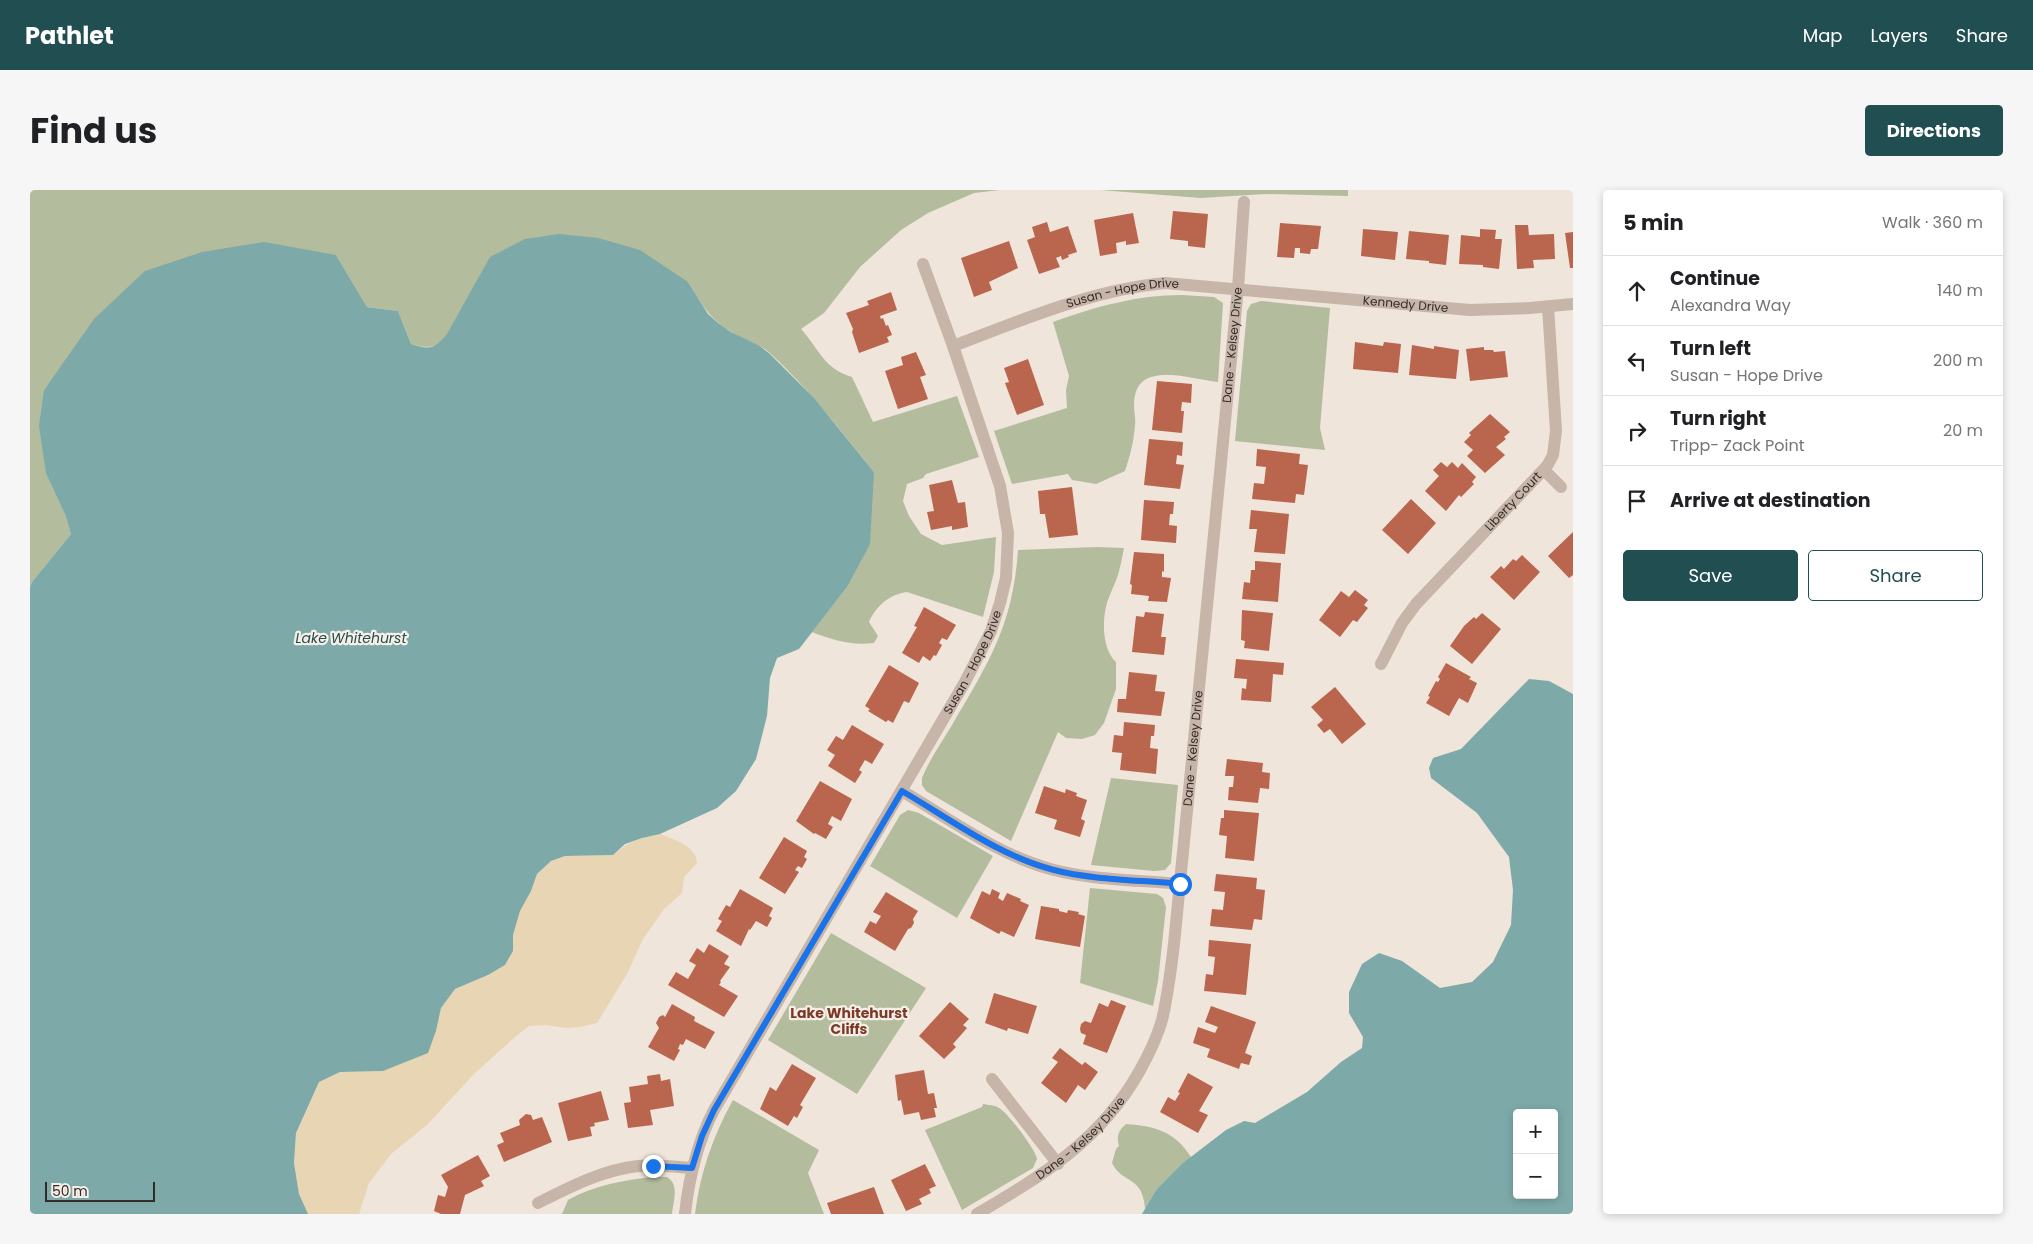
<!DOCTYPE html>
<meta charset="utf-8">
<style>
:root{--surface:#fff;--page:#f6f6f6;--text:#202124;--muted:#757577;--line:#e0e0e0;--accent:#214f51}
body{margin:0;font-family:Poppins,sans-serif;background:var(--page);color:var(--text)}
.controls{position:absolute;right:15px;bottom:15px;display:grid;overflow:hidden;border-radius:5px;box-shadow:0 2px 8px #0003}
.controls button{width:45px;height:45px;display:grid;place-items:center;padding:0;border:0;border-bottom:1px solid var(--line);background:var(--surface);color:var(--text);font:25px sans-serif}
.scale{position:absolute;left:15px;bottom:12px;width:110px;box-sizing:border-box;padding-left:5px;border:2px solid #332b28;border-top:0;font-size:14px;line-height:18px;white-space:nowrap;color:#332b28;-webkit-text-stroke:4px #f7efe7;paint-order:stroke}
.stop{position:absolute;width:15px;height:15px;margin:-11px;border:4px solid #1a73e8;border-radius:50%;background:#fff}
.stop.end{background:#1a73e8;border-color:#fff;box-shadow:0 1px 5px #0008}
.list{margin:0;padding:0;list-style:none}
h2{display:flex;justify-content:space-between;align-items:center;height:65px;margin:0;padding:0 20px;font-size:21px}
h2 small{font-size:16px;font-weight:400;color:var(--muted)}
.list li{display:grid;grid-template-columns:32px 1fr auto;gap:15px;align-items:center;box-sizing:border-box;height:70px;padding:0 20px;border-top:1px solid var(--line)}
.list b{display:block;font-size:19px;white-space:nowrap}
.list p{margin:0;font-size:16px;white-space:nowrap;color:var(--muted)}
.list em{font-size:16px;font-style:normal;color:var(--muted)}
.actions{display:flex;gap:10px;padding:15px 20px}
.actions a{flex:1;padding:11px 0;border:1px solid var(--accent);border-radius:5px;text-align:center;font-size:18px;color:var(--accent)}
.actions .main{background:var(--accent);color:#fff}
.icon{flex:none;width:28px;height:28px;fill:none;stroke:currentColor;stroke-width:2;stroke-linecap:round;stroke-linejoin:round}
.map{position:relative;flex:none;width:1543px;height:1024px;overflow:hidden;border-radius:5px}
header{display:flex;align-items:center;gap:30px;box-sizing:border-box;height:70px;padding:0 25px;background:var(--accent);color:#fff}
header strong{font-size:24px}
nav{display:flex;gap:28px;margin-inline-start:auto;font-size:18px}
.intro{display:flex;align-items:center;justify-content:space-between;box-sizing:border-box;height:120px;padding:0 30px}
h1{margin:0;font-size:35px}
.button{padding:12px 22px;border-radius:5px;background:var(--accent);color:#fff;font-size:18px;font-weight:700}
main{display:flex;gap:30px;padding:0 30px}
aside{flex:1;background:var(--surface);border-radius:5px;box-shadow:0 2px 8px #0003}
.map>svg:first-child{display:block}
.green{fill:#b3bc9d}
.sand{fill:#e8d5b4}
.water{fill:#7da9a9;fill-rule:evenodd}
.building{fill:#ba654e}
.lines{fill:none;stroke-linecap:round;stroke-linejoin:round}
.minor{stroke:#c6b5a8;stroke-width:12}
.route{stroke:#1a73e8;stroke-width:6}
.labels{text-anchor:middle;stroke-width:4.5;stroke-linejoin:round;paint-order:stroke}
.street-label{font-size:12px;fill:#332b28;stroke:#f7efe7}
.water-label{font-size:14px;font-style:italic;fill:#214f51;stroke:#f7efe7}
.neighbourhood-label{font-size:14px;font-weight:bold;fill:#7b3a28;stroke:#f7efe7}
</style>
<header>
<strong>Pathlet</strong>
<nav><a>Map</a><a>Layers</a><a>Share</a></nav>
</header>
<div class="intro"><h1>Find us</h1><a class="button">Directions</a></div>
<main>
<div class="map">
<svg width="1543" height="1024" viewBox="0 0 1543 1024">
<rect width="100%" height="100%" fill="#efe5db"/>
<path class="green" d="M0,0H970L944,3L898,23L871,40L830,77L794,123L771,139C790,160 793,178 822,187L843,232L927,206L949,267L896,284L893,288L877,294L873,311L879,326L891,344L912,355L966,347L964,382L953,427L877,402C860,404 846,416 839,432L848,446L844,453C822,456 802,450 782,442L817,397L844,282C811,241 779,199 740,163C728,153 713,150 700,141C680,130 670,111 658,92L428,127C414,150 410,163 381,154L368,121L337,117L306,65L33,174L14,200L35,324L41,344L2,392L0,397Z
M1070,0H1318V6L1235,4L1171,8Z
M1152,105L1184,107L1193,113L1188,192C1173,190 1157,186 1142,185C1118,184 1104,190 1104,216C1104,223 1106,229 1105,235C1104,251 1100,266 1095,281L1066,294L1042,290L1038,284L982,294L964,241L1037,218L1036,200L1039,186L1023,132C1065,117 1106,105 1152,105Z
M1231,111L1300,118L1290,238L1295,260L1205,251L1217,121L1221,114Z
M1067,357L1094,358C1092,368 1090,379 1087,388C1083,398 1078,408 1076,417C1072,434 1073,460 1086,472V499L1074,533L1065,545L1052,549L1036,548L1028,542L981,651L896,601L892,595V588C899,570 912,552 922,535C959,472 983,435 988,360Z
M1081,588L1148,595L1141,673L1135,680L1124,681L1061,675Z
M878,620L889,623L963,666L927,728L840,676L870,625Z
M1060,698L1127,704L1133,708L1136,717L1128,791L1123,816L1050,793Z
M801,743L896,798L827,904L738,850Z
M703,910L789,960L778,983L794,1024H665C670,983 683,946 703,910Z
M953,914C959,915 965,915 969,918C978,923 1006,960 1007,969L1003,978L932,1020L895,940L952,917Z
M1096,934C1126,936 1145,942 1161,967L1126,1000L1115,1019C1113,985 1093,995 1082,973L1086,959L1089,956C1086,946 1089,940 1096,934Z
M623,987H637C650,995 643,1011 642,1024H532L538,1010C565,995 594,990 623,987Z"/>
<path class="sand" d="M630,644C644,650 666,655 667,673L654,687L652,703L634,719L613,749L597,784L567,833L550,837L536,838L516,835L499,836L485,847L444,884L397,935L361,964L339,993L329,1024H278L269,1004L264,973L266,943L289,892L310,882L353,881L406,841L411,818L425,799L458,785L475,775L483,761V745L490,721L501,701L507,684L521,671L535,666L583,665C599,651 610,648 630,644Z"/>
<path class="water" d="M529,44L568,48L610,60L658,92L678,124L688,133L701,142L728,155L739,163L784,208L844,282L840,354L817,397L769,459L747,468L740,488L737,526L726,569L706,601L687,618L630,644L612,648L595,654L583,665L535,666L521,671L507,684L501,701L490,721L483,745V761L475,775L458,785L425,799L411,818L406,841L398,863L353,881L310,882L289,892L266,943L264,973L269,1004L278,1024H0V397L2,392L41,344L35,324L16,283L9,236L14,200L64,129L115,81L172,62L234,52L306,65L337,117L368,121L381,154C399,160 405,159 417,144L460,67L495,49Z
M1499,489L1519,491L1543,504V1024H1112L1126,1000L1153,973L1196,940L1214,931L1225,933L1277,902L1311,872L1332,858L1333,847L1319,823V802L1332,774L1349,763L1372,771L1410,798L1442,792L1463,772L1481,735L1483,700L1479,667L1447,623L1401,588L1399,578L1403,568L1431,559ZM1487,923H1524V1005H1487Z"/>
<path class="building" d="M1143,21L1178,24L1175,58L1158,56V51L1140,49Z
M1103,23L1109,53L1096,55V51L1086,53L1087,63L1070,66L1064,30Z
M1017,32L1020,42L1038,36L1047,62L1038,65L1039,67L1032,70L1031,66L1026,68L1030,77L1009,84L997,50L1005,47L1002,37Z
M1250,33L1291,36L1288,59H1281L1280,64L1270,63V58H1265L1264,68L1247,67Z
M1485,35H1498L1499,45L1524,44L1525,69L1503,70L1504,78L1487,79Z
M1333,39L1368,42L1365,70L1331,66Z
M1450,39L1466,40L1465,49H1472L1469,79L1453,77V75L1429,74L1431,45L1450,47Z
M1379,41L1419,45L1416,75L1399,73V71L1376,69Z
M1543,42V78H1540L1535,43Z
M979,51L988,78L959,92L962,100L944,107L931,68Z
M861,102L867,120L850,126L851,129L853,128L856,136L858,135L862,145L857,147L859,152L829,163L822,142L823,139L816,123L839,115L837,111Z
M1325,152L1353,156L1354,152L1371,154L1368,183L1323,179Z
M1382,155L1404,159V156L1429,160L1426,189L1379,185Z
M1454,157V160H1463L1464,162L1475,161L1478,187L1440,191L1436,159Z
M886,162L896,185L890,187L898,209L868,219L855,181L873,175L871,167Z
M998,169L1014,215L987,225L975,193L979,192L974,178Z
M1127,191L1162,194L1161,213L1152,212L1151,221H1154L1152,243L1122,240Z
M1460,224L1480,242L1474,247L1476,249L1466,257L1475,265L1455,283L1437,266L1443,260L1434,252L1441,245L1439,243Z
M1119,249L1153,252L1152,266L1147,265L1146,274L1154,275L1150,299L1114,295Z
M1227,259L1270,264L1269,274L1278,275L1274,305L1266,304L1265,313L1222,309L1224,293L1234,294L1236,277L1226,276Z
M1411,272L1417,277L1422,272L1428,278L1432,273L1446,287L1442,292L1444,294L1431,307L1429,305L1416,321L1395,301L1409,286L1403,280Z
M922,290L928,313L935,312L938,337L922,340V336L901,340L897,322L904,321L899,295Z
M1042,297L1048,345L1019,348L1015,324H1010L1008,301Z
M1381,309L1406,333L1378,364L1352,340Z
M1114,310L1144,312L1143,324H1140L1139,335L1147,336L1146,353L1111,350Z
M1221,320L1259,324L1255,364L1224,362L1227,339H1219Z
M1543,342V385L1539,388L1518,366Z
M1104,362L1134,364V382L1132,381V387L1141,388L1137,412L1118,411L1119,406L1101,404L1102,395L1100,394Z
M1492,365L1510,382L1484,410L1460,387L1471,376L1474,379L1483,369L1486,371Z
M1225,371L1251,373L1248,412L1212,409L1214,392L1220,393L1221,380H1225Z
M1325,400L1338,410L1334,415L1338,418L1327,432L1323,430L1310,447L1289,430L1311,401L1319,407Z
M894,417L926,435L917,450L912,448L909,453L912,455L906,466L904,465L900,471L893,466L889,473L872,463L887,437L884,436Z
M1212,420L1243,423L1239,461L1214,458L1215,451L1211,450Z
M1115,422L1134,424L1131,447H1136L1134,465L1102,462L1106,426L1114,427Z
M1452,423L1471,439L1442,474L1420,456L1434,436L1444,427L1446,429Z
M1206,469L1254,473L1253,485L1243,484L1241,512L1211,510L1212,498L1216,499L1217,489L1204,488Z
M1416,473L1441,487L1439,489L1447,493L1438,513L1429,508L1419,526L1396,513L1400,507L1398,506L1406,491L1408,492L1410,489L1408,487Z
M859,475L889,493L879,513L874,511L863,533L858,530L856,532L838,521L840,519L835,516Z
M1099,482L1127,485L1125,501L1135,502L1131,526L1087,522L1088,509H1096Z
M1305,497L1336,534L1312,554L1300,539L1294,543L1287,535L1293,530L1281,517Z
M1094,532L1125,535L1124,546H1121L1120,558L1128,559L1126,584L1090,580L1092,563L1082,562L1084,545L1093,546Z
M822,535L854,554L842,574L835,570L829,580L832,582L825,593L798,576L805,565L797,560L806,546L813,550Z
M1197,569L1233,573L1232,582L1240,583L1239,599L1230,598L1228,613L1198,610L1199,597H1203L1204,586H1195Z
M790,591L822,609L811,631L802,626L798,634L803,637L796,649L785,643L784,644L766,631Z
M1014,596L1035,603L1036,599L1047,603L1046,606L1057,610L1051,629L1055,631L1050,647L1024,639L1027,630L1005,623Z
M1194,620L1229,623L1224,671L1195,668L1197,646L1189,645L1191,628H1194Z
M754,647L777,661L774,667L777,669L772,678L768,676L765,680L769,682L755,704L729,688Z
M1186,684L1227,688L1226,699L1235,700L1232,730L1224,729L1222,740L1180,736L1182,719L1193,720L1195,702L1184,701Z
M710,699L743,718L739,726L742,728L737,737L726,731L720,740L719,739L711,756L686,741L692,731L688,729L696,715L700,717Z
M962,699L970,703L968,708L973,711L977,703L991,709L990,711L999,715L984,747L971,741L969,744L940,728L952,701L960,705Z
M856,702L888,721L883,729L884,733L881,738L878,739L865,761L834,742L840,731L846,734L851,726L843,722Z
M1011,716L1029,719V721L1037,723L1038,720L1049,722L1048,724L1055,726L1050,757L1005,749Z
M1179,750L1221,754L1216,805L1174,801L1176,784L1183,785L1185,767L1178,766Z
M679,754L699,766L694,774L700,777L690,791L691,792L689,795L708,806L694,827L638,795L646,782L658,789L666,775L659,771L667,758L674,763Z
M964,803L1007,816L998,844L978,838L977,841L955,833Z
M1081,810L1096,816L1077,863L1053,854L1056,845L1051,843L1050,839L1051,834L1055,831L1061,833L1069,813L1078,817Z
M920,812L939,829L933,835L937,838L923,854L926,857L914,869L889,846Z
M642,814L665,827L664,831L685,842L675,859L656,849L653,855L650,854L648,859L650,860L644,871L618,857L629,838L626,833L629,827L633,825L635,827Z
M1181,816L1226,832L1215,863L1222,866L1219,875L1211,873L1209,879L1177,867L1180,859L1163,853L1168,837L1185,843L1188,837L1175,832Z
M1030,858L1052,875L1055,872L1068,882L1055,900L1048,895L1036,913L1011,893L1028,872L1022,868Z
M762,874L786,888L770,915L773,917L767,928L764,926L758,936L730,919L740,897L746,901Z
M894,880L898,904L904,903L907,918H904L906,927L891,930L889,922L874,925L871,910L868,911L865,885Z
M1158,883L1183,897L1169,921L1178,925L1168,943L1130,922L1138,907L1145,911L1150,903L1148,902Z
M630,884L631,891L640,889L644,916L620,920L623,935L598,938L594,913L601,912L599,897L618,894L617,886Z
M571,901L579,930L564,933L565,936L560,937L562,946L538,951L528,913Z
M496,924L501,925L503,930L512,927L522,952L474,972L467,955L474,952L470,943L490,935L489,930Z
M448,965L460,986L451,991L454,996L435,1005L430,1024H411L404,1021L408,1005L415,1007L418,997L411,985Z
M895,974L906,996L899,999L901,1003L889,1009L892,1014L876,1021L861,990Z
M844,997L854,1024H801L797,1013Z"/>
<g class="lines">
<g class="minor">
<path d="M893,74L923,156"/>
<path d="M1514,280L1531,297"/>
<path id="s1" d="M1351,474L1372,433L1386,414L1517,276L1523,265L1526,241L1518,117"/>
<path d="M872,601C920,629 969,666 1024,680C1062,690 1110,690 1150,694"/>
<path d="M962,889L1028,974"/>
<path d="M508,1013C540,997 572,980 608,976C626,974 644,977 662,978"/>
<path id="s2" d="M655,1024C659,987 667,953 684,920L935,492L961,441L970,413L976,388L978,343L970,296L923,156C992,130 1061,100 1135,93L1440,120L1500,118L1543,114"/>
<path id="s3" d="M947,1024C1013,985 1070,951 1109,882C1118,866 1127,848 1132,830C1138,805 1141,779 1144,754L1208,98L1214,12"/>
</g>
</g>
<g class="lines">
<path class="route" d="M623,976L662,978L672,946L684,920L872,601C920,629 969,666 1024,680C1062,690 1110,690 1150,694"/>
</g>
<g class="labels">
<g class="street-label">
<text dy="4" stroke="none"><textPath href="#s2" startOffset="1136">Susan - Hope Drive</textPath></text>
<text dy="4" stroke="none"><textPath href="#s2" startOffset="1421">Kennedy Drive</textPath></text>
<text dy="4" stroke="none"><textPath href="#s3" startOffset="954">Dane - Kelsey Drive</textPath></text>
<text dy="4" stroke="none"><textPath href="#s1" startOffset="211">Liberty Court</textPath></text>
<text dy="4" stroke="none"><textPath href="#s2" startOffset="626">Susan - Hope Drive</textPath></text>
<text dy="4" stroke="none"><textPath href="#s3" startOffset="549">Dane - Kelsey Drive</textPath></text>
<text dy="4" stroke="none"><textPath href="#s3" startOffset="129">Dane - Kelsey Drive</textPath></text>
</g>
<g class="water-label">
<text x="321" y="453">Lake Whitehurst</text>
</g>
<g class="neighbourhood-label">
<text x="819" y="828">Lake Whitehurst<tspan x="819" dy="16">Cliffs</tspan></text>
</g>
</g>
</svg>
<div class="controls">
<button>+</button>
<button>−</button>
</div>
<div class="scale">50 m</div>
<div class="stop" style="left:1150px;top:694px"></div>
<div class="stop end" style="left:623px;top:976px"></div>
</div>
<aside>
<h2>5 min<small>Walk · 360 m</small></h2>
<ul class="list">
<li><svg class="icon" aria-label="ahead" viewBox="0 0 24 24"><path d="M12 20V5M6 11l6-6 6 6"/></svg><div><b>Continue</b><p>Alexandra Way</p></div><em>140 m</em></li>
<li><svg class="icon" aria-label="left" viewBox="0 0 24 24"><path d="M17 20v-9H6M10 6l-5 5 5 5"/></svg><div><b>Turn left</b><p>Susan - Hope Drive</p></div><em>200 m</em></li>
<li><svg class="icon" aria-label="right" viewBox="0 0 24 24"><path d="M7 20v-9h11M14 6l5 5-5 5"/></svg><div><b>Turn right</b><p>Tripp- Zack Point</p></div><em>20 m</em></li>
<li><svg class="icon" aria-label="arrive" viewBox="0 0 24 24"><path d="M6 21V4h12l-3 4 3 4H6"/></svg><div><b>Arrive at destination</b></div></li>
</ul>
<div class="actions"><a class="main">Save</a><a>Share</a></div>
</aside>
</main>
